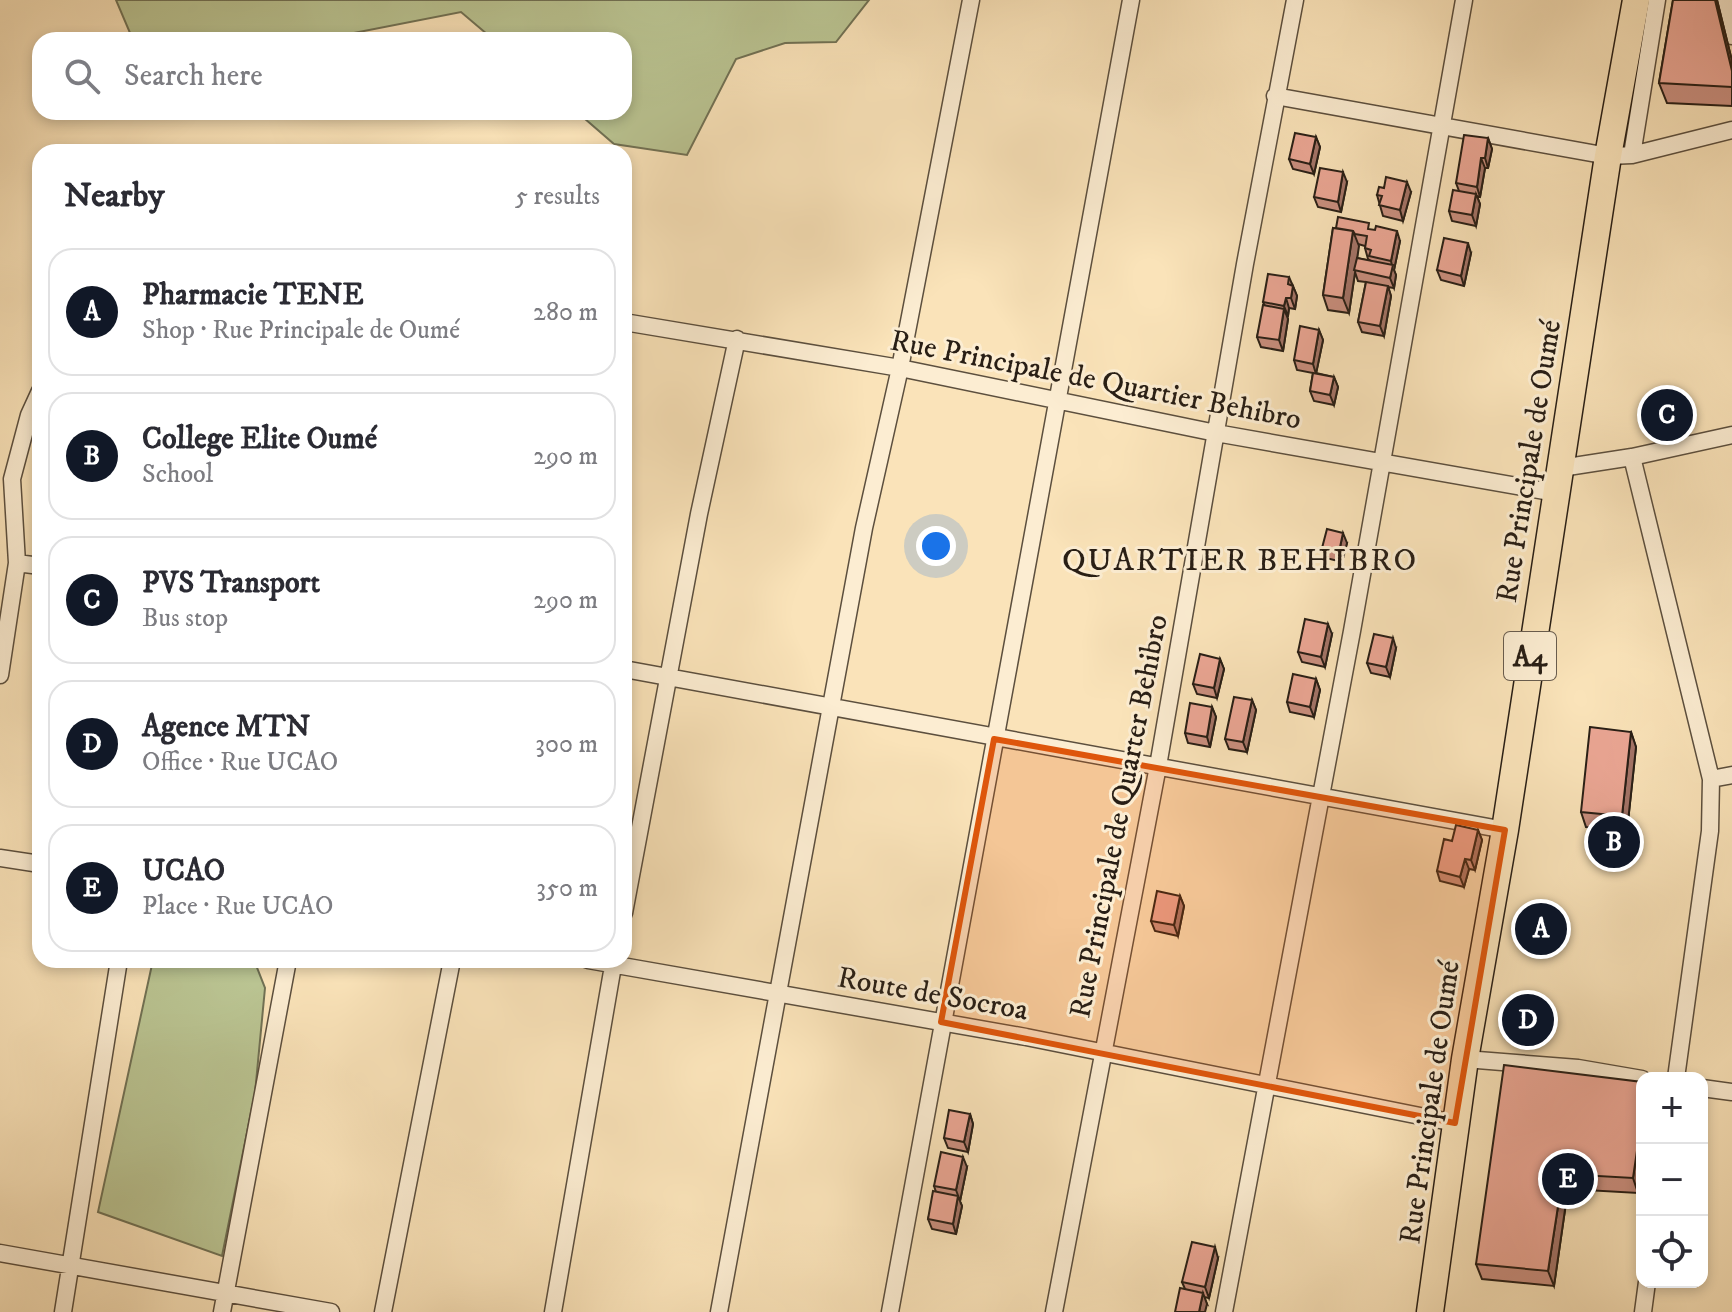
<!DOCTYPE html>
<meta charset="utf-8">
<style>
:root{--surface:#fff;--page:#f7f7f7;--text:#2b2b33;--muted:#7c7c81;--line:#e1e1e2;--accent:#111827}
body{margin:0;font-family:"IM FELL DW Pica",serif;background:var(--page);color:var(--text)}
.controls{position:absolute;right:24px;bottom:24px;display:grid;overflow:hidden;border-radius:16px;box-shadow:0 4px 12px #0003}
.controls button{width:72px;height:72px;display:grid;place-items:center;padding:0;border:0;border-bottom:2px solid var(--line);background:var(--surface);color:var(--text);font:40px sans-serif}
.you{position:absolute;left:936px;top:546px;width:28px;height:28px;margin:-20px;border:6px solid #fff;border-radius:50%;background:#1a73e8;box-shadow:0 0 0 12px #1a73e833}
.badge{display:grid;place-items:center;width:52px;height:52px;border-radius:50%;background:var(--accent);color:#fff;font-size:26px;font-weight:700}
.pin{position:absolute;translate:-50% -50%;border:4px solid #fff;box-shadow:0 2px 8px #0006}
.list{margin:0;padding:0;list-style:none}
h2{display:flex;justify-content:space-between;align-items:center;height:104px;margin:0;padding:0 32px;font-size:34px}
h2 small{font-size:26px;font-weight:400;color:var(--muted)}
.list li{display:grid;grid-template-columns:52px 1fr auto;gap:24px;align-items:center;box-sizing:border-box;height:128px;margin:0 16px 16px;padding:0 16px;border:2px solid var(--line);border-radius:24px}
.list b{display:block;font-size:30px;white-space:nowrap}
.list p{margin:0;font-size:26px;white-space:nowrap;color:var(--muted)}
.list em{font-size:26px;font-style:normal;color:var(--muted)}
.icon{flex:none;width:44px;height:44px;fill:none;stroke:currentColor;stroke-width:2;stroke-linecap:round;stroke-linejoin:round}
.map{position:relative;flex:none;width:1732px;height:1312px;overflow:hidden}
.search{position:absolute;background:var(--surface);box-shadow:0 4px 12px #0003;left:32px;top:32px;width:600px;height:88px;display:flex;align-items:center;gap:20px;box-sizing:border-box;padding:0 28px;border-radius:24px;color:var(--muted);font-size:30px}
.panel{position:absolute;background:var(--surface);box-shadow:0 4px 12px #0003;left:32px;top:144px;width:600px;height:824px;border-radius:24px}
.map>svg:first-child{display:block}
.green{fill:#bac492;stroke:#717154;stroke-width:2}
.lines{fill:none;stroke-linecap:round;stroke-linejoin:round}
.street-casing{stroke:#5c4f3e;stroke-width:19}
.primary-casing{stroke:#281e15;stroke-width:29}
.street{stroke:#fcedd2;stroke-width:16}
.primary{stroke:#fae3b9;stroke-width:26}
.wall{fill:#ca8f7f;stroke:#281e15;stroke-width:2;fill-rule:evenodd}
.shaded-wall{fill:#a47468;stroke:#281e15;stroke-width:2}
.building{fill:#eba694;stroke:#281e15;stroke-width:2}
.marked{fill:#de560c;fill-opacity:0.2;stroke:#de560c;stroke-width:6;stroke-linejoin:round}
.labels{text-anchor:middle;stroke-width:6;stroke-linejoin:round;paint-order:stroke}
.shield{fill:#fcedd2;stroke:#685c4e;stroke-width:2}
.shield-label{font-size:28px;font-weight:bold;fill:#281e15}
.street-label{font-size:30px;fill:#281e15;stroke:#fcedd2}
.neighbourhood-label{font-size:32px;letter-spacing:2px;fill:#281e15;stroke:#fcedd2}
</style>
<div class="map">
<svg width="1732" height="1312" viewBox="0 0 1732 1312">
<rect width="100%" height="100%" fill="#fae3b9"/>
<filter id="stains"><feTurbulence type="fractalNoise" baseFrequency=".0025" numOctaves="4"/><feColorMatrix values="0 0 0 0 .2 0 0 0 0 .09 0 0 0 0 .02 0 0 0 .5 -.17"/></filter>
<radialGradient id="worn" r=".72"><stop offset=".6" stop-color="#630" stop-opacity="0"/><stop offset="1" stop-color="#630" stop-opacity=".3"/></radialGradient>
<path class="green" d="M116,0H869L836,42L785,43L736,59L687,155L614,144L577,112H624V40H494L461,12L318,40H133Z
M153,960H254L265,988L255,1093L222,1256L98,1212Z"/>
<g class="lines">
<g class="street-casing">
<path id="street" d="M1724,0L1732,36
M1275,96L1608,156L1632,155L1732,130
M1632,155L1657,0
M624,322L900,368L1216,433L1556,493
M1632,457L1711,779L1710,831L1676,1078
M1561,468L1632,457L1732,435
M17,563L40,566
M624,669L1505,830
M0,675L17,563L12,479L29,415L40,391
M1711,779L1732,775
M0,858L40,864
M624,913L699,514L737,339
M588,960L1026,1037L1455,1123
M1465,1059L1578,1068L1642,1079
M1702,1088L1732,1092
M0,1253L331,1312
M63,1312L119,960
M222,1312L288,960
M383,1312L452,960
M553,1312L614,960
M719,1312L864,528L900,368L971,0
M890,1312L1131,0
M1054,1312L1158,766L1245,264L1295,0
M1224,1312L1352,631L1464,0
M1643,1312L1647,1282"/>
</g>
<g class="primary-casing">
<path id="primary" d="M1430,1312L1465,1059L1505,830L1608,156L1636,0"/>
</g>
<use href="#street" class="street"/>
<use href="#primary" class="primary"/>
</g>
<path class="wall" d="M1673,0H1717L1732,61V106L1667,103L1659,83Z
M1316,137L1320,147L1314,174L1293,169L1289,159Z
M1488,138L1492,149L1488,168H1485L1480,197L1477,196L1480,204L1476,226L1452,221L1449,211L1459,191L1456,183Z
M1347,182L1341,212L1318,207L1314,197Z
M1411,192L1403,221L1383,216L1377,195Z
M1333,228L1400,241L1394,270L1396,275L1394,288L1388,287L1391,296L1384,336L1362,332L1358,322L1366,282L1358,281L1355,272L1349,313L1328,310L1323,295ZM1358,244L1365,246V248L1368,259L1371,261L1357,258Z
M1471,253L1464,286L1441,280L1437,270Z
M1289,277L1297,296L1295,309L1289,308L1288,316H1287L1288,319L1283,351L1261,347L1257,337L1265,306L1263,302Z
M1319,330L1323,340L1316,373L1334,377L1338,387L1334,405L1314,401L1310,391L1313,373L1297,370L1294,360Z
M1347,543L1342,562L1326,558L1322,548Z
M1332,634L1325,667L1302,662L1298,652Z
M1396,648L1390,677L1371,673L1367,663Z
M1220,659L1224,669L1217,698L1197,694L1193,684Z
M1316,679L1320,690L1314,717L1290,712L1287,702Z
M1252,700L1256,710L1247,752L1229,749L1225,739Z
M1212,707L1216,717L1210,747L1188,743L1185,733Z
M1631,732L1636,747L1627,831L1586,827L1581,812Z
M1478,830L1482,840L1475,870L1469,869L1464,887L1440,881L1437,871L1452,841Z
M1180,896L1184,906L1178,936L1155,931L1151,921Z
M1550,911L1554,922L1551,938L1528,936L1525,926Z
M1642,1082L1638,1193L1568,1189L1554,1286L1482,1279L1476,1264Z
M970,1114L973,1124L968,1152L948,1148L944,1138Z
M967,1167L960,1201L962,1206L956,1234L932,1229L928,1219L936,1192L934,1186Z
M1218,1258L1209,1298L1204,1297L1207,1304L1185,1289L1182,1282Z"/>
<path class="shaded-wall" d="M1715,0H1717L1732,61V71Z
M1316,137L1320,147L1314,174L1310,164Z
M1488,138L1492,149L1488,168L1485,158Z
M1481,158L1485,168L1480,197L1477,187Z
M1343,172L1347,182L1341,212L1338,202Z
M1407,182L1411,192L1403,221L1400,210Z
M1476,194L1480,204L1476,226L1472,215Z
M1353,231L1359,246L1349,313L1343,298Z
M1397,231L1400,241L1394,270L1396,275L1394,288L1390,278L1392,266L1391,261Z
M1468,243L1471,253L1464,286L1461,276Z
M1293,286L1297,296L1295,309L1291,298Z
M1388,286L1391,296L1384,336L1380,326Z
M1286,298L1289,308L1288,316L1284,306Z
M1284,309L1288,319L1283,351L1279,340Z
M1319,330L1323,340L1316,374L1313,364Z
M1334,377L1338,387L1334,405L1330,395Z
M1343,533L1347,543L1342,562L1339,552Z
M1328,624L1332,634L1325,667L1321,657Z
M1393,638L1396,648L1390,677L1386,667Z
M1220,659L1224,669L1217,698L1214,688Z
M1316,679L1320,690L1314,717L1310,707Z
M1252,700L1256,710L1247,752L1243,742Z
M1212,707L1216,717L1210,747L1207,737Z
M1631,732L1636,747L1627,831L1622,816Z
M1478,830L1482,840L1475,870L1471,860Z
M1465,859L1469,869L1464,887L1460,877Z
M1180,896L1184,906L1178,936L1174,925Z
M1550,911L1554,922L1551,938L1548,928Z
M970,1114L973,1124L968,1152L964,1142Z
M1642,1117V1169L1638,1193L1633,1178Z
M963,1157L967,1167L960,1201L956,1190Z
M1563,1174L1568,1189L1554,1286L1548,1271Z
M958,1196L962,1206L956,1234L953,1224Z
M1215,1247L1218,1258L1209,1298L1205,1287Z
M1203,1293L1207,1304L1205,1312H1199Z"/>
<path class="building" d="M1673,0H1715L1732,71V87L1659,83Z
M1295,133L1316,137L1310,164L1289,159Z
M1464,135L1488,138L1485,158H1481L1477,187L1456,183Z
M1320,168L1343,172L1338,202L1314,197Z
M1386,177L1407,182L1400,210L1379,205L1382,196L1377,195L1379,187L1384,188Z
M1453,190L1476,194L1472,215L1449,211Z
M1338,217L1369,223L1368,229L1375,230L1376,226L1397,231L1391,261L1369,256L1371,250L1365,248L1367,236L1355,234L1353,231L1336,228Z
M1333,228L1353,231L1343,298L1323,295Z
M1444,238L1468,243L1461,276L1437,270Z
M1357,258L1393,265L1390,278L1354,270Z
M1268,274L1289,277L1288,284L1293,286L1291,298H1286L1284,306L1263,302Z
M1366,282L1388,286L1380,326L1358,322Z
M1263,305L1284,309L1279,340L1257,337Z
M1300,326L1319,330L1313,364L1294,360Z
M1313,373L1334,377L1330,395L1310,391Z
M1327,529L1343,533L1339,552L1322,548Z
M1305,619L1328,624L1321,657L1298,652Z
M1374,634L1393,638L1386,667L1367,663Z
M1200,654L1220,659L1214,688L1193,684Z
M1293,674L1316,679L1310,707L1287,702Z
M1234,697L1252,700L1243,742L1225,739Z
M1190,703L1212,707L1207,737L1185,733Z
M1590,727L1631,732L1622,816L1581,812Z
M1456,825L1478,830L1471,860L1465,859L1460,877L1437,871L1444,839L1452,841Z
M1157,891L1180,896L1174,925L1151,921Z
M1527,909L1550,911L1548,928L1525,926Z
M1504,1065L1642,1082V1117L1633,1178L1563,1174L1548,1271L1476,1264Z
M949,1110L970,1114L964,1142L944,1138Z
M941,1152L963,1157L956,1190L934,1186Z
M933,1191L958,1196L953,1224L928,1219Z
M1192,1242L1215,1247L1205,1287L1182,1282Z
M1180,1288L1203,1293L1199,1312H1175Z"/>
<path class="marked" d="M994,739L1505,830L1455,1123L941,1022Z"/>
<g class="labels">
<rect class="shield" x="1504" y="632" width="52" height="48" rx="6"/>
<g class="shield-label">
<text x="1530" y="666">A4</text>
</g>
<g class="street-label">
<text transform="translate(1096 379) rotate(11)" y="10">Rue Principale de Quartier Behibro</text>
<text transform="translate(1528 461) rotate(-81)" y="10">Rue Principale de Oumé</text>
<text transform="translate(1118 816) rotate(-79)" y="10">Rue Principale de Quarter Behibro</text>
<text transform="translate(933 993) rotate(10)" y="10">Route de Socroa</text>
<text transform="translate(1429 1102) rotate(-82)" y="10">Rue Principale de Oumé</text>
</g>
<g class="neighbourhood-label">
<text x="1240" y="570">QUARTIER BEHIBRO</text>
</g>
</g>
<rect width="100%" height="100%" filter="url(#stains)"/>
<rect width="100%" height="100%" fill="url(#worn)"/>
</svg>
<div class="controls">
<button>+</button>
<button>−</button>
<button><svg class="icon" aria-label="locate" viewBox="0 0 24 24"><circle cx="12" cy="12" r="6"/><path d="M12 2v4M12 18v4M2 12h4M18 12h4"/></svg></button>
</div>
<div class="you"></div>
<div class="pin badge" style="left:1541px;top:929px">A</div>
<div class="pin badge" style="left:1614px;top:842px">B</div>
<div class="pin badge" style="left:1667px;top:415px">C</div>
<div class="pin badge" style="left:1528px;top:1020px">D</div>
<div class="pin badge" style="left:1568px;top:1179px">E</div>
<div class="search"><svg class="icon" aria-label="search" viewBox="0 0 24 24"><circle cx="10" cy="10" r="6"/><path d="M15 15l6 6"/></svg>Search here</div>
<section class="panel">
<h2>Nearby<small>5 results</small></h2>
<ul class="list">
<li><span class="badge">A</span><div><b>Pharmacie TENE</b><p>Shop · Rue Principale de Oumé</p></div><em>280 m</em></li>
<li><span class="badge">B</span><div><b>College Elite Oumé</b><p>School</p></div><em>290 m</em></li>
<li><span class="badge">C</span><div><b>PVS Transport</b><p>Bus stop</p></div><em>290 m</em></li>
<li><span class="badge">D</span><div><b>Agence MTN</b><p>Office · Rue UCAO</p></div><em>300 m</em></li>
<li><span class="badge">E</span><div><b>UCAO</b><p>Place · Rue UCAO</p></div><em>350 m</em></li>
</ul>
</section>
</div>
